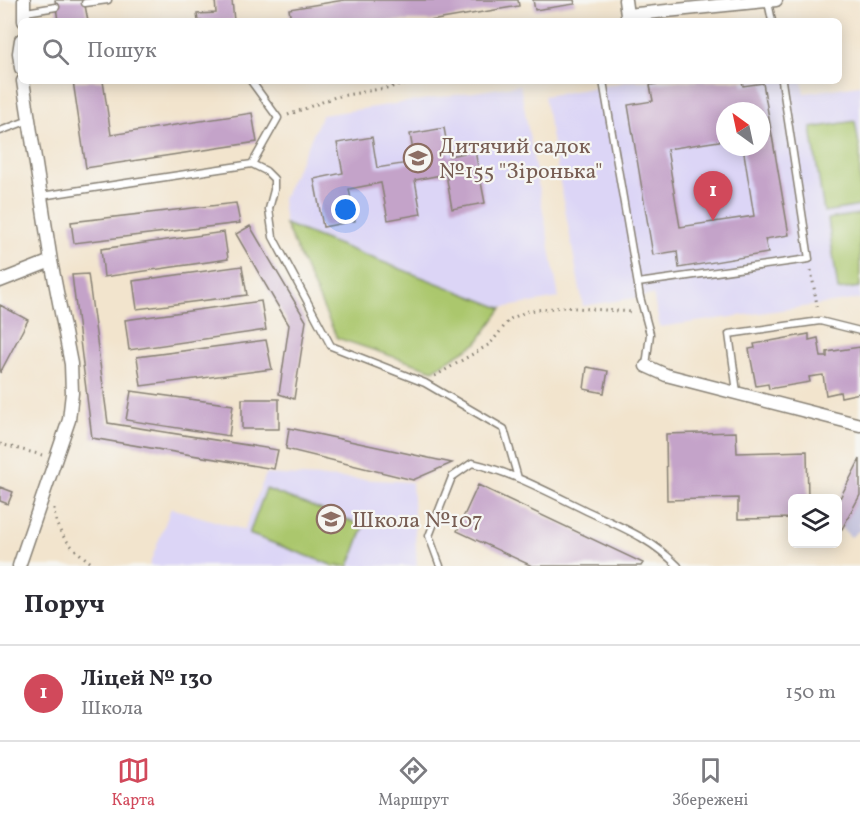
<!DOCTYPE html>
<html lang="uk">
<meta charset="utf-8">
<style>
:root{--surface:#fff;--page:#f2f2f3;--text:#2b2b33;--muted:#7c7c81;--line:#e1e1e2;--accent:#d1495b}
body{margin:0;font-family:Vollkorn,serif;background:var(--page);color:var(--text)}
.controls{position:absolute;right:18px;bottom:18px;display:grid;overflow:hidden;border-radius:9px;box-shadow:0 3px 15px #0003}
.controls button{width:54px;height:54px;display:grid;place-items:center;padding:0;border:0;border-bottom:2px solid var(--line);background:var(--surface);color:var(--text);font:30px sans-serif}
.compass{position:absolute;left:716px;top:102px;width:54px;height:54px;border-radius:50%;background:var(--surface);box-shadow:0 3px 15px #0003;rotate:327deg}
.you{position:absolute;left:346px;top:210px;width:21px;height:21px;margin:-15px;border:4px solid #fff;border-radius:50%;background:#1a73e8;box-shadow:0 0 0 9px #1a73e833}
.badge{display:grid;place-items:center;width:39px;height:39px;border-radius:50%;background:var(--accent);color:#fff;font-size:20px;font-weight:700}
.pin{position:absolute;translate:-50% -50px;filter:drop-shadow(0 2px 3px #0008)}
.pin::after{content:'';position:absolute;top:32px;width:21px;height:18px;background:inherit;clip-path:polygon(0 0,100% 0,50% 100%)}
.list{margin:0;padding:0;list-style:none}
h2{display:flex;justify-content:space-between;align-items:center;height:78px;margin:0;padding:0 24px;font-size:26px}
h2 small{font-size:20px;font-weight:400;color:var(--muted)}
.list li{display:grid;grid-template-columns:39px 1fr auto;gap:18px;align-items:center;box-sizing:border-box;height:96px;padding:0 24px;border-top:2px solid var(--line)}
.list b{display:block;font-size:22px;white-space:nowrap}
.list p{margin:0;font-size:20px;white-space:nowrap;color:var(--muted)}
.list em{font-size:20px;font-style:normal;color:var(--muted)}
.icon{flex:none;width:33px;height:33px;fill:none;stroke:currentColor;stroke-width:2;stroke-linecap:round;stroke-linejoin:round}
.map{position:relative;flex:none;width:860px;height:566px;overflow:hidden}
.search{position:absolute;background:var(--surface);box-shadow:0 3px 15px #0003;left:18px;right:18px;top:18px;height:66px;display:flex;align-items:center;gap:15px;box-sizing:border-box;padding:0 21px;border-radius:9px;color:var(--muted);font-size:22px}
.sheet{height:174px;background:var(--surface)}
nav{display:flex;justify-content:space-around;align-items:center;box-sizing:border-box;height:84px;border-top:2px solid var(--line);background:var(--surface);font-size:16px;color:var(--muted)}
nav a{display:grid;justify-items:center;gap:3px}
nav .on{color:var(--accent)}
.map>svg:first-child{display:block}
.built{fill:#dcd5f6;fill-rule:evenodd}
.industrial{fill:#c2c1dc}
.green{fill:#abc76d;stroke:#647244;stroke-width:1.5}
.building{fill:#c4a3c9;fill-rule:evenodd}
.lines{fill:none;stroke-linecap:round;stroke-linejoin:round}
.service-casing{stroke:#878074;stroke-width:9}
.minor-casing{stroke:#878074;stroke-width:15}
.path{stroke:#878074;stroke-width:3;stroke-dasharray:1.5 4.5;stroke-linecap:butt}
.service{stroke:#fff;stroke-width:6}
.minor{stroke:#fff;stroke-width:12}
.labels{text-anchor:middle;stroke-width:4.5;stroke-linejoin:round;paint-order:stroke}
.education-label{font-size:22px;fill:#785e54;stroke:#f6f6f2;text-anchor:start}
</style>
<div class="map">
<svg width="860" height="566" viewBox="0 0 860 566">
<rect width="100%" height="100%" fill="#f6f6f2"/>
<filter id="ink" filterUnits="userSpaceOnUse"><feTurbulence type="fractalNoise" baseFrequency=".0167" numOctaves="2"/><feDisplacementMap in="SourceGraphic" scale="12" xChannelSelector="R" yChannelSelector="G"/><feConvolveMatrix kernelMatrix="1 2 1 2 8 2 1 2 1" color-interpolation-filters="sRGB"/></filter>
<filter id="wash" filterUnits="userSpaceOnUse"><feTurbulence type="fractalNoise" baseFrequency=".008" numOctaves="4" result="noise"/><feDisplacementMap in="SourceGraphic" scale="24" xChannelSelector="R" yChannelSelector="G"/><feGaussianBlur stdDeviation="1.35" result="paint"/><feColorMatrix in="noise" values="0 0 0 0 0 0 0 0 0 0 0 0 0 0 0 0 0 1.4 0 .05"/><feComposite in="paint" operator="in"/></filter>
<g filter="url(#wash)">
<rect width="100%" height="100%" fill="#f2e4cd"/>
<path class="built" d="M632,81H802L804,93L860,85V299L660,327L653,295L583,306L544,96ZM725,111H761V147H725Z
M520,85L559,298L501,308L285,224L282,200L322,115Z
M266,474L412,482L417,566H149L171,508L244,530Z"/>
<path class="industrial" d="M860,459V530L851,537L838,525V502Z"/>
<path class="green" d="M855,121L860,151V206L824,212L811,128Z
M860,214V287L838,290L828,219Z
M285,224L501,308H502L477,343L433,370L337,338Z
M266,489L364,526L349,566H334L249,534Z"/>
<g id="blocks">
<path class="building" d="M55,0H84L88,21H58Z
M215,0H232L234,21H198L197,14L216,13Z
M344,0H518L519,6L430,21H291L289,9Z
M533,0H574L575,4L535,10Z
M73,81H103L111,135L252,113L257,142L86,168Z
M675,81H742L743,86L763,83L789,235L765,239L768,253L679,268L677,251L653,255L628,105L653,101L650,85ZM725,111H761V147H743L754,216L680,227L667,149L725,140Z
M444,128L449,156L475,151L485,203L452,209L446,174L415,180L421,214L388,220L381,183L349,189L355,221L323,227L314,179L343,173L337,143L372,137L377,168L415,162L410,134Z
M236,203L240,223L74,243L71,222Z
M250,226L306,321L294,399L279,394L289,325L236,234Z
M224,232L228,259L104,277L101,249Z
M242,266L247,295L137,309L133,281Z
M88,274L108,423L278,450L274,469L92,438L72,275Z
M261,301L266,330L129,350L125,320Z
M0,305L28,320L0,373Z
M809,334V340L818,338L821,357H827V352L860,347V393L841,397L840,392L826,395L823,375L809,377L810,382L769,389L768,384L756,386L749,349L755,348L754,344Z
M266,340L272,369L141,386L137,357Z
M587,367L608,371L604,393L584,389Z
M131,391L233,405L229,436L126,420Z
M242,399H279V429H242Z
M289,428L452,463L413,480L286,449Z
M736,432L737,453L807,451L808,499H792V518L738,519V498L667,500L666,434Z
M860,459V495L842,529L838,525V502Z
M478,485L643,563L641,566H532L457,531Z
M0,487L13,492L8,504L0,501Z"/>
</g>
</g>
<g filter="url(#ink)">
<use href="#blocks" fill-opacity="0" stroke="#878074" stroke-width="1.5"/>
<g class="lines">
<g class="service-casing">
<path id="service" d="M768,2L772,21
M85,3L108,0
M26,12L56,7
M251,81L278,118L252,164
M603,81L640,297L650,334L646,366
M0,131L29,120
M41,196L252,164L266,171L274,179V190L269,209L273,237L331,346L425,383L504,429L518,478
M638,283L809,259L782,81
M737,392L729,334L820,321L860,331
M440,566L429,536L452,477L472,463C511,472 546,491 583,509C620,527 648,536 678,566"/>
</g>
<g class="minor-casing">
<path id="minor" d="M24,0V21
M625,0L627,15L776,0
M21,40L19,53L21,68
M0,281L51,261
M646,366L666,375L860,425
M19,566L69,420L72,393L71,364L51,261L23,81"/>
</g>
<path class="path" d="M596,21L615,18
M288,115L335,97L425,81
M811,270L818,311
M435,376L490,344L510,319L528,311L562,307L633,312
M0,444L42,455
M54,508C55,536 75,550 95,566"/>
<use href="#service" class="service"/>
<use href="#minor" class="minor"/>
</g>
</g>
<defs>
<g id="school-ring" transform="scale(1.5)"><circle r="9.5" fill="#f6f6f2" stroke="#8d6e63" stroke-width="1.5"/><path d="M0-5L7-2L0 1L-7-2ZM-4 1L0 2.5L4 1V4Q0 6-4 4Z" fill="#8d6e63"/></g>
</defs>
<g fill-rule="evenodd">
<use href="#school-ring" x="418" y="158"/>
<use href="#school-ring" x="331" y="519"/>
</g>
<g class="labels">
<g class="education-label">
<text x="439" y="153">Дитячий садок<tspan x="439" dy="25">№155 "Зіронька"</tspan></text>
<text x="352" y="527">Школа №107</text>
</g>
</g>
</svg>
<div class="controls">
<button><svg class="icon" aria-label="layers" viewBox="0 0 24 24"><path d="M12 4l9 5-9 5-9-5zM3 14l9 5 9-5"/></svg></button>
</div>
<svg class="compass" viewBox="-18 -18 36 36"><path d="M0-13l5 13h-10z" fill="#e53935"/><path d="M0 13l5-13h-10z" fill="#7c7c81"/></svg>
<div class="you"></div>
<div class="pin badge" style="left:713px;top:221px">1</div>
<div class="search"><svg class="icon" aria-label="search" viewBox="0 0 24 24"><circle cx="10" cy="10" r="6"/><path d="M15 15l6 6"/></svg>Пошук</div>
</div>
<section class="sheet">
<h2>Поруч<small></small></h2>
<ul class="list">
<li><span class="badge">1</span><div><b>Ліцей № 130</b><p>Школа</p></div><em>150 m</em></li>
</ul>
</section>
<nav>
<a class="on"><svg class="icon" aria-label="map" viewBox="0 0 24 24"><path d="M3 6l6-2 6 2 6-2v14l-6 2-6-2-6 2zM9 4v14M15 6v14"/></svg>Карта</a>
<a><svg class="icon" aria-label="directions" viewBox="0 0 24 24"><path d="M12 3l9 9-9 9-9-9zM9 14v-3h6M13 9l2 2-2 2"/></svg>Маршрут</a>
<a><svg class="icon" aria-label="saved" viewBox="0 0 24 24"><path d="M7 4h10v16l-5-4-5 4z"/></svg>Збережені</a>
</nav>
